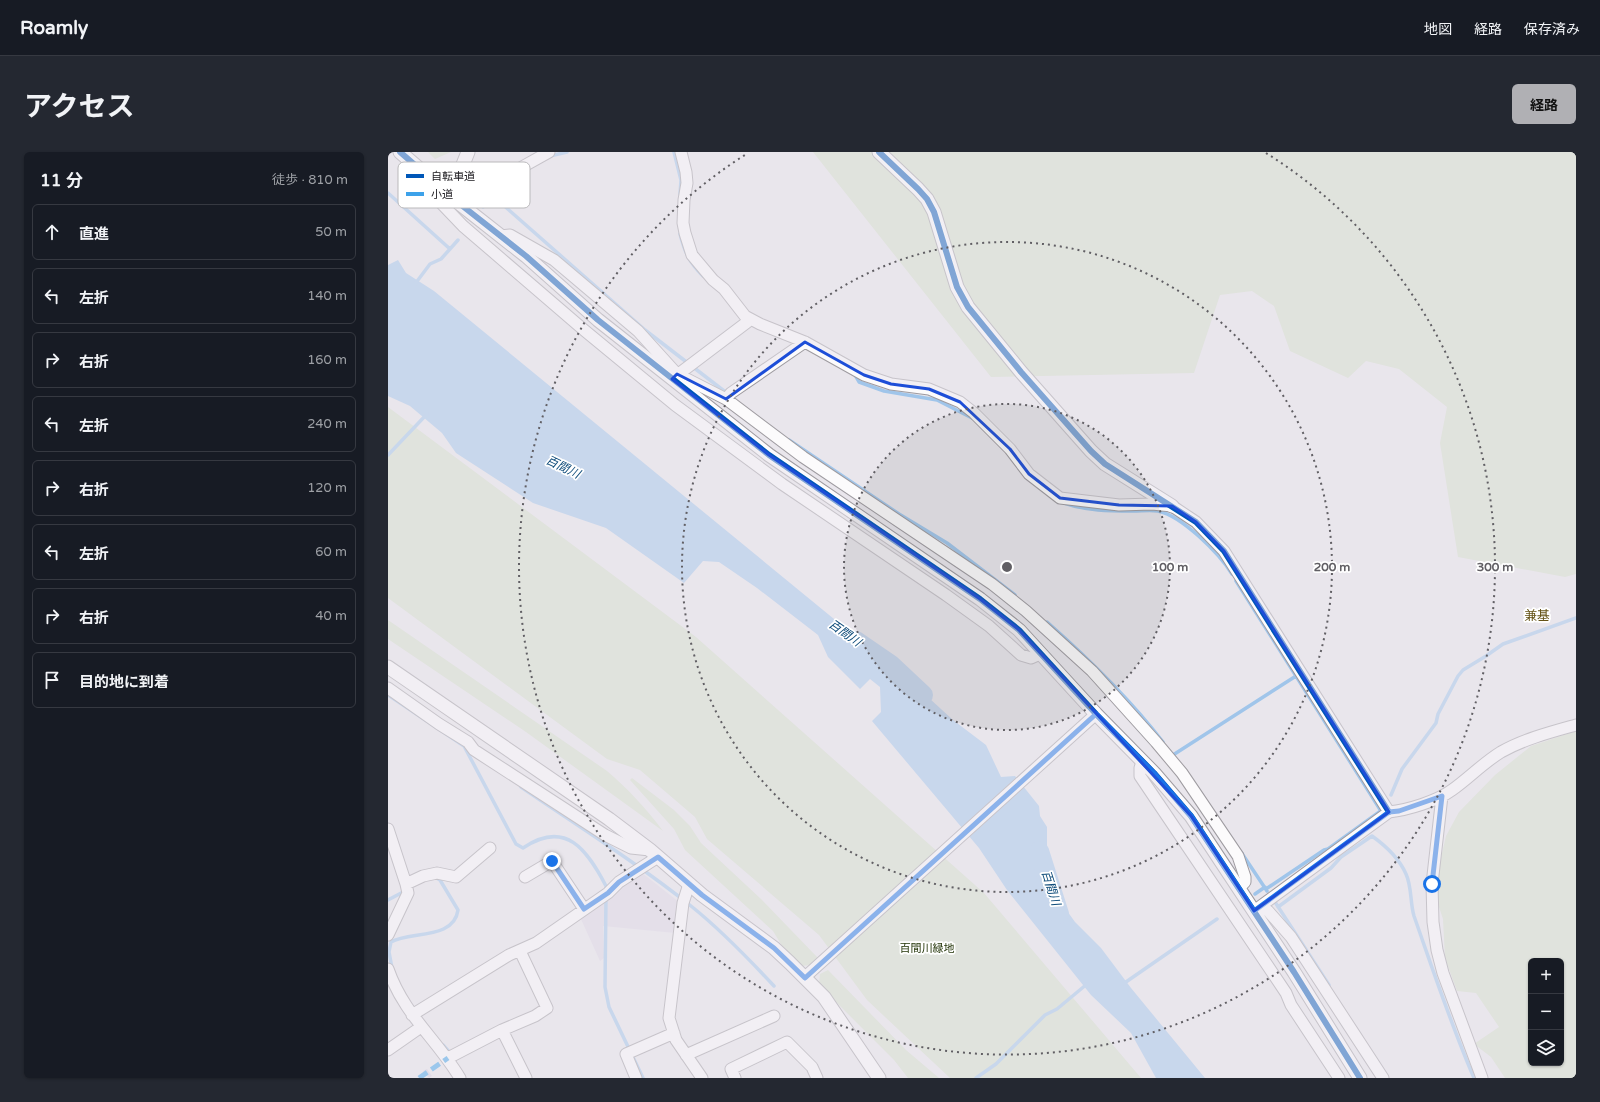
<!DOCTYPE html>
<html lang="ja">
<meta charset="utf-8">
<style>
:root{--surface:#171b24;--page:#242831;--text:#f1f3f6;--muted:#9ea1a6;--line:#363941;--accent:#b0b0b4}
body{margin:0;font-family:"Varela Round","Noto Sans JP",sans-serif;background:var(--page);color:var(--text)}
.controls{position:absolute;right:12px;bottom:12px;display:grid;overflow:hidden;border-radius:6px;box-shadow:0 1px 3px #0004}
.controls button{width:36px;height:36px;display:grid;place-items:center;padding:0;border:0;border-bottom:1px solid var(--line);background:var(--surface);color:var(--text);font:20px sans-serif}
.stop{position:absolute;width:12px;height:12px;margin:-9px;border:3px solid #1a73e8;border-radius:50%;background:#fff}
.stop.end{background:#1a73e8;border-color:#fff;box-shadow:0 1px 4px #0008}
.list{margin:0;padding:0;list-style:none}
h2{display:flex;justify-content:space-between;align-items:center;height:52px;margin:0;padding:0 16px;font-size:17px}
h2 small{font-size:13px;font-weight:400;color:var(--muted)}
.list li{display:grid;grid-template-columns:26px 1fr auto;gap:12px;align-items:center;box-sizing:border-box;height:56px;margin:0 8px 8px;padding:0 8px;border:1px solid var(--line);border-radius:6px}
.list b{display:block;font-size:15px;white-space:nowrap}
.list em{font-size:13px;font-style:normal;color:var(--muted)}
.icon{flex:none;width:22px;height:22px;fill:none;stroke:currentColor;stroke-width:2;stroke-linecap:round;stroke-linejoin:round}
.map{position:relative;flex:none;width:1188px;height:926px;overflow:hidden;border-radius:6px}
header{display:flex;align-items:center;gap:24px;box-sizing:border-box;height:56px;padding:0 20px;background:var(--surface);border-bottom:1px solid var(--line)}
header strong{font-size:19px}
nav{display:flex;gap:22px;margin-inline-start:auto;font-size:14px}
.intro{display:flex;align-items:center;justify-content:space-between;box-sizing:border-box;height:96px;padding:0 24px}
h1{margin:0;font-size:28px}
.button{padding:10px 18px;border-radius:6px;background:var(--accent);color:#111;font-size:14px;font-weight:700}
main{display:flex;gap:24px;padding:0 24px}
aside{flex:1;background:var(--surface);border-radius:6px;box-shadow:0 1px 3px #0004}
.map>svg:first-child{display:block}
.built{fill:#ded8e5}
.green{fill:#d5e0c9;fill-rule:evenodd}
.water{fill:#a0c5ea}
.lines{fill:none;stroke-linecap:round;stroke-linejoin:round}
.stream{stroke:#a0c5ea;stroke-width:3.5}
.river{stroke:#a0c5ea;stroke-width:20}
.building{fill:#d6d1e0}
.minor-casing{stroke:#9e9ba0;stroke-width:13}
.tertiary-casing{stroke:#9e9ba0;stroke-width:15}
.minor{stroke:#fcfbfc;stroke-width:11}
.tertiary{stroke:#fcfbfc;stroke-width:13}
.quiet{stroke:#3da2ea;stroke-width:5;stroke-dasharray:10 5;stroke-linecap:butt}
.cycleway-casing{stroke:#fff;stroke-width:8}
.cycleway{stroke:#0057b8;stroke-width:6}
.route{stroke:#1a73e8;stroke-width:5}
.marked{fill:none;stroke:#1d4ed8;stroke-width:3;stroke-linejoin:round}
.ring{fill:none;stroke:#615f64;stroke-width:2;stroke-dasharray:2 4}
.labels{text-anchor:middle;stroke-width:3.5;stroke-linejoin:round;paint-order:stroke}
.park-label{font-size:11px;fill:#1d2f01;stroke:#fff}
.water-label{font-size:12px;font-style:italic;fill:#0f4c7a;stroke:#fff}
.quarter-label{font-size:13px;fill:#655317;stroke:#fff}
.key{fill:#fff;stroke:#bab9bb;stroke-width:1}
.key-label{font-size:11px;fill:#18161b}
.centre{fill:#615f64;stroke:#fff;stroke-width:2}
.ring-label{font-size:12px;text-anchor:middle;font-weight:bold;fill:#615f64;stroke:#fff;stroke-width:3.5;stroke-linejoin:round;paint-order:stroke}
</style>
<header>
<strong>Roamly</strong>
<nav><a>地図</a><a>経路</a><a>保存済み</a></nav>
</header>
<div class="intro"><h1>アクセス</h1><a class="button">経路</a></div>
<main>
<aside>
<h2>11 分<small>徒歩 · 810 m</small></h2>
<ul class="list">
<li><svg class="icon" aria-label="ahead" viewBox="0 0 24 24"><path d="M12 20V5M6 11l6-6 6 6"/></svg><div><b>直進</b></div><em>50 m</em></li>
<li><svg class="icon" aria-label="left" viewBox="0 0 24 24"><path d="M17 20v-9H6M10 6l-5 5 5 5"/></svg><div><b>左折</b></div><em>140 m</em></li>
<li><svg class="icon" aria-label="right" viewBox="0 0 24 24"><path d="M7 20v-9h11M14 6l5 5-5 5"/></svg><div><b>右折</b></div><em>160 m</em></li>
<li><svg class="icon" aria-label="left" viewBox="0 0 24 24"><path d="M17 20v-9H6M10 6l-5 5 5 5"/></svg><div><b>左折</b></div><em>240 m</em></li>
<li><svg class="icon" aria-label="right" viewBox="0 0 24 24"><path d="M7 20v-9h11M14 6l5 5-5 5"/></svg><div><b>右折</b></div><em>120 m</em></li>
<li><svg class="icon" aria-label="left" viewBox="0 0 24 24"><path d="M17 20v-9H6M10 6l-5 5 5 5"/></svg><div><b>左折</b></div><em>60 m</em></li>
<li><svg class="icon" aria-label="right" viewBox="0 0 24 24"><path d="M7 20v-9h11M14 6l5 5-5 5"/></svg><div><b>右折</b></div><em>40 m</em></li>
<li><svg class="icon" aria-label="arrive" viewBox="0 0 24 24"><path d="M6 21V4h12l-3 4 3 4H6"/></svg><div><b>目的地に到着</b></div></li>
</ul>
</aside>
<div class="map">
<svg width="1188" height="926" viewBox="0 0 1188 926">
<rect width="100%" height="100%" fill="#e9e6ec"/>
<path class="built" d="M254,721L291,750L287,781L215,774L216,806L212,809L192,765L215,750L220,749L221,744Z"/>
<path class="green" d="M40,0H63L47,7Z
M425,0H1188V422L1177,425L1070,405L1052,291L1059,255L1011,217L978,209L960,226L902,199L886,154L864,139L832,143L806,221L603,225Z
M0,255L308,485L596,741L753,926H562L479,848L431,783L319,687L307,665L252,618L219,607L0,446Z
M0,468L219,619C240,637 258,656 275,679L138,580L0,487Z
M1188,579V926H1117L1103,905L1086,892L1111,875L1088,841L1069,839L1057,806L1055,767L1049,749L1050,719L1058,684L1071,660L1107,623L1143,594ZM1143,809H1173V911H1143Z
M244,626L286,658L302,674L313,691L373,747L430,806L423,813L413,814L399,802L385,779L297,698L286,677L242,628Z
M440,818L518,898L551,926H520L506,908L431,833L432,822Z"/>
<path class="water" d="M10,108L18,121L46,139L529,535L565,568L598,593L613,625L627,624L651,654L652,664L659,675V731L687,770L713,796L743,836L817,926H768L743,881L703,843L619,738L591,696L484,569L493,560L492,535L482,527L472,537L440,505L430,483L369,436L331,410L315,409L296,431L218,376L145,351L68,301L54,281L22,254L0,244V113Z"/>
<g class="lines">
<path class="stream" d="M286,0L293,28L292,42
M162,4L179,0
M0,41L62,97L70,88
M108,47L122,30L140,18
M95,55L105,44L257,178L340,242
M292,82C297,101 301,110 315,124
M27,132L42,112L53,107L62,97
M467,223L471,230L496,239L549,248L584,266
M401,288L511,362L559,391L627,443
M0,303L39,262
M676,351C699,359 721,359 745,359C753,359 763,358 770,359C794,364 831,401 844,422
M848,429L908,524
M659,470C701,507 741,546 775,590
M0,543L76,594L128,692L135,696C178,667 199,698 218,734V739
M785,603L908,524L993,659
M133,635C190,674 249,711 303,754C333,778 360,806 386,834
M1003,643L1014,617L1048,571L1050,562L1070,524L1075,518L1098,504L1115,492L1188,466
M853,700L879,739
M878,737L936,698L940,697L994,658
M867,742L877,735
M218,745L217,835L221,855L255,926
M0,748L17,739
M887,750L941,833
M890,755L943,716L953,705L984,684C998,694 1011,706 1018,722C1024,735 1022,751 1026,764C1045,818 1063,873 1086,926
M4,816L1,800L3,790C22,779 66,788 70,758L52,728L47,725
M735,832L829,767
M55,893L64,903
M588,926L608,912L657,863L669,857L699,832"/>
<path class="river" d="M468,489L503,513L535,543
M651,699L671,762"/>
</g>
<path class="building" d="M39,917L44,924L41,926L35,919Z"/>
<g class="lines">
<g class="minor-casing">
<path id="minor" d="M293,0L298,20L299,31L296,48L295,71L297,81L304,103L325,128L336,137L357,164L372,172L417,190L476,223L503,232L541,237L572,250L586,261L622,297L641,322L672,346L731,353L764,352L784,354L808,370L836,399L1001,660
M22,10L31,28L75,74L196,178L287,253L394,332L558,443L601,474L633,503L643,506L652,502
M72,52L82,44L161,0
M112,84L122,83L166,108L250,179L289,222L338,247L415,305L604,432L638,459L704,519L768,590L794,621L850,704L857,725V730L851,736
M284,227L362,168
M338,247L343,241L417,190
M0,536L51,572L80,590L86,598L217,683L243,696L262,698
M754,610L752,616V624L898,841L903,853L951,926
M1054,644L1044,732L1045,770L1049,798L1055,821L1094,926
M0,677L18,732L20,741L0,783
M137,725L164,709L196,757
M18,732L35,724L49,721L68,725L102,696
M301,732L295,751L281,866L288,888L314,926
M871,756L880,759L903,785L995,926
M866,759L1001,660C1020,658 1049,649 1064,638C1081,626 1095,611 1113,600C1136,587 1163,580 1188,573
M0,817C16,863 48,886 72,926
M417,825L708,562
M24,863L121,803L148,791L220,741L231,730L270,705
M114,878L138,926
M0,898L33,875
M298,903L386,864
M60,906L114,878L147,864L159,856L132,799
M248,926L238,902L286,881
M347,926L343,917L399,890L424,915L429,926"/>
</g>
<g class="tertiary-casing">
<path id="tertiary" d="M12,0L72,52L138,104L210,168L381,303L592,447L631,478L708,562L766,621L803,664L906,820L972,926
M491,0L530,37L539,47L546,60L569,135L580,155L633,220L703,299L717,312L784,354
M57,40L74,15L80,0
M0,515L221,667L262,698L314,743L386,796L402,811L436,845L491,926"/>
</g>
<use href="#minor" class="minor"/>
<use href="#tertiary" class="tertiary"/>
<path class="quiet" d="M31,926L60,906"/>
<g class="cycleway-casing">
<path id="cycleway" d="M12,0L72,52L138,104L210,168L381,303L592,447L631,478L708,562L766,621L803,664L906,820L972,926
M491,0L530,37L539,47L546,60L569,135L580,155L633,220L703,299L717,312L808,370L836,399L1001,660"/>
</g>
<use href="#cycleway" class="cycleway"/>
</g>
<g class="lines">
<path class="route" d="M164,709L196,757L220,741L231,730L270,705L314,743L386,796L417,826L708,562L766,621L803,664L866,759L1001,660L1011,659L1054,644L1044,732"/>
</g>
<path d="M0 0H1188V926H0ZM417,190L476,223L503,232L541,237L572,250L622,297L641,322L672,346L731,353L784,354L808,370L836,399L1001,660L866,759L803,664L631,478L592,447L381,303L284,227L289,222L338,247Z" fill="#e9e6ec" fill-opacity=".55" fill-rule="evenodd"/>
<path class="marked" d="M417,190L476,223L503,232L541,237L572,250L622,297L641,322L672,346L731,353L784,354L808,370L836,399L1001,660L866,759L803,664L631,478L592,447L381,303L284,227L289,222L338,247Z"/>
<circle cx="619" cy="415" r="163" fill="#615f64" fill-opacity=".12"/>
<g class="ring">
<circle cx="619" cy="415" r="163"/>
<circle cx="619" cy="415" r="325"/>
<path d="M878 1A488 488 0 1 1 360 1"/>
</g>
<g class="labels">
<g class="park-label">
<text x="539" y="800">百間川緑地</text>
</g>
<g class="water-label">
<text transform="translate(175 315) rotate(26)" y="4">百間川</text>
<text transform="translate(457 481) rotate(35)" y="4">百間川</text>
<text transform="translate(663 736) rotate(72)" y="4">百間川</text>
</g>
<g class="quarter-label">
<text x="1149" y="468">兼基</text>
</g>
</g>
<rect x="10" y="10" width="132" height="46" rx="6" class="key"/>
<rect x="18" y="22" width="18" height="4" fill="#0057b8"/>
<rect x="18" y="40" width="18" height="4" fill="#3da2ea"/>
<g class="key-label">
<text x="43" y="28">自転車道</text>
<text x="43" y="46">小道</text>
</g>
<circle cx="619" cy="415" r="6" class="centre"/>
<g class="ring-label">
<text x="782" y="419">100 m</text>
<text x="944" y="419">200 m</text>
<text x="1107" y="419">300 m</text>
</g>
</svg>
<div class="controls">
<button>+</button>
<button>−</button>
<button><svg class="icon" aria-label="layers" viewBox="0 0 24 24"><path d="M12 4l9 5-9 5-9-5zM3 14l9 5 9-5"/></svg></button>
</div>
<div class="stop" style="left:1044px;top:732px"></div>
<div class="stop end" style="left:164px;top:709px"></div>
</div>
</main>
